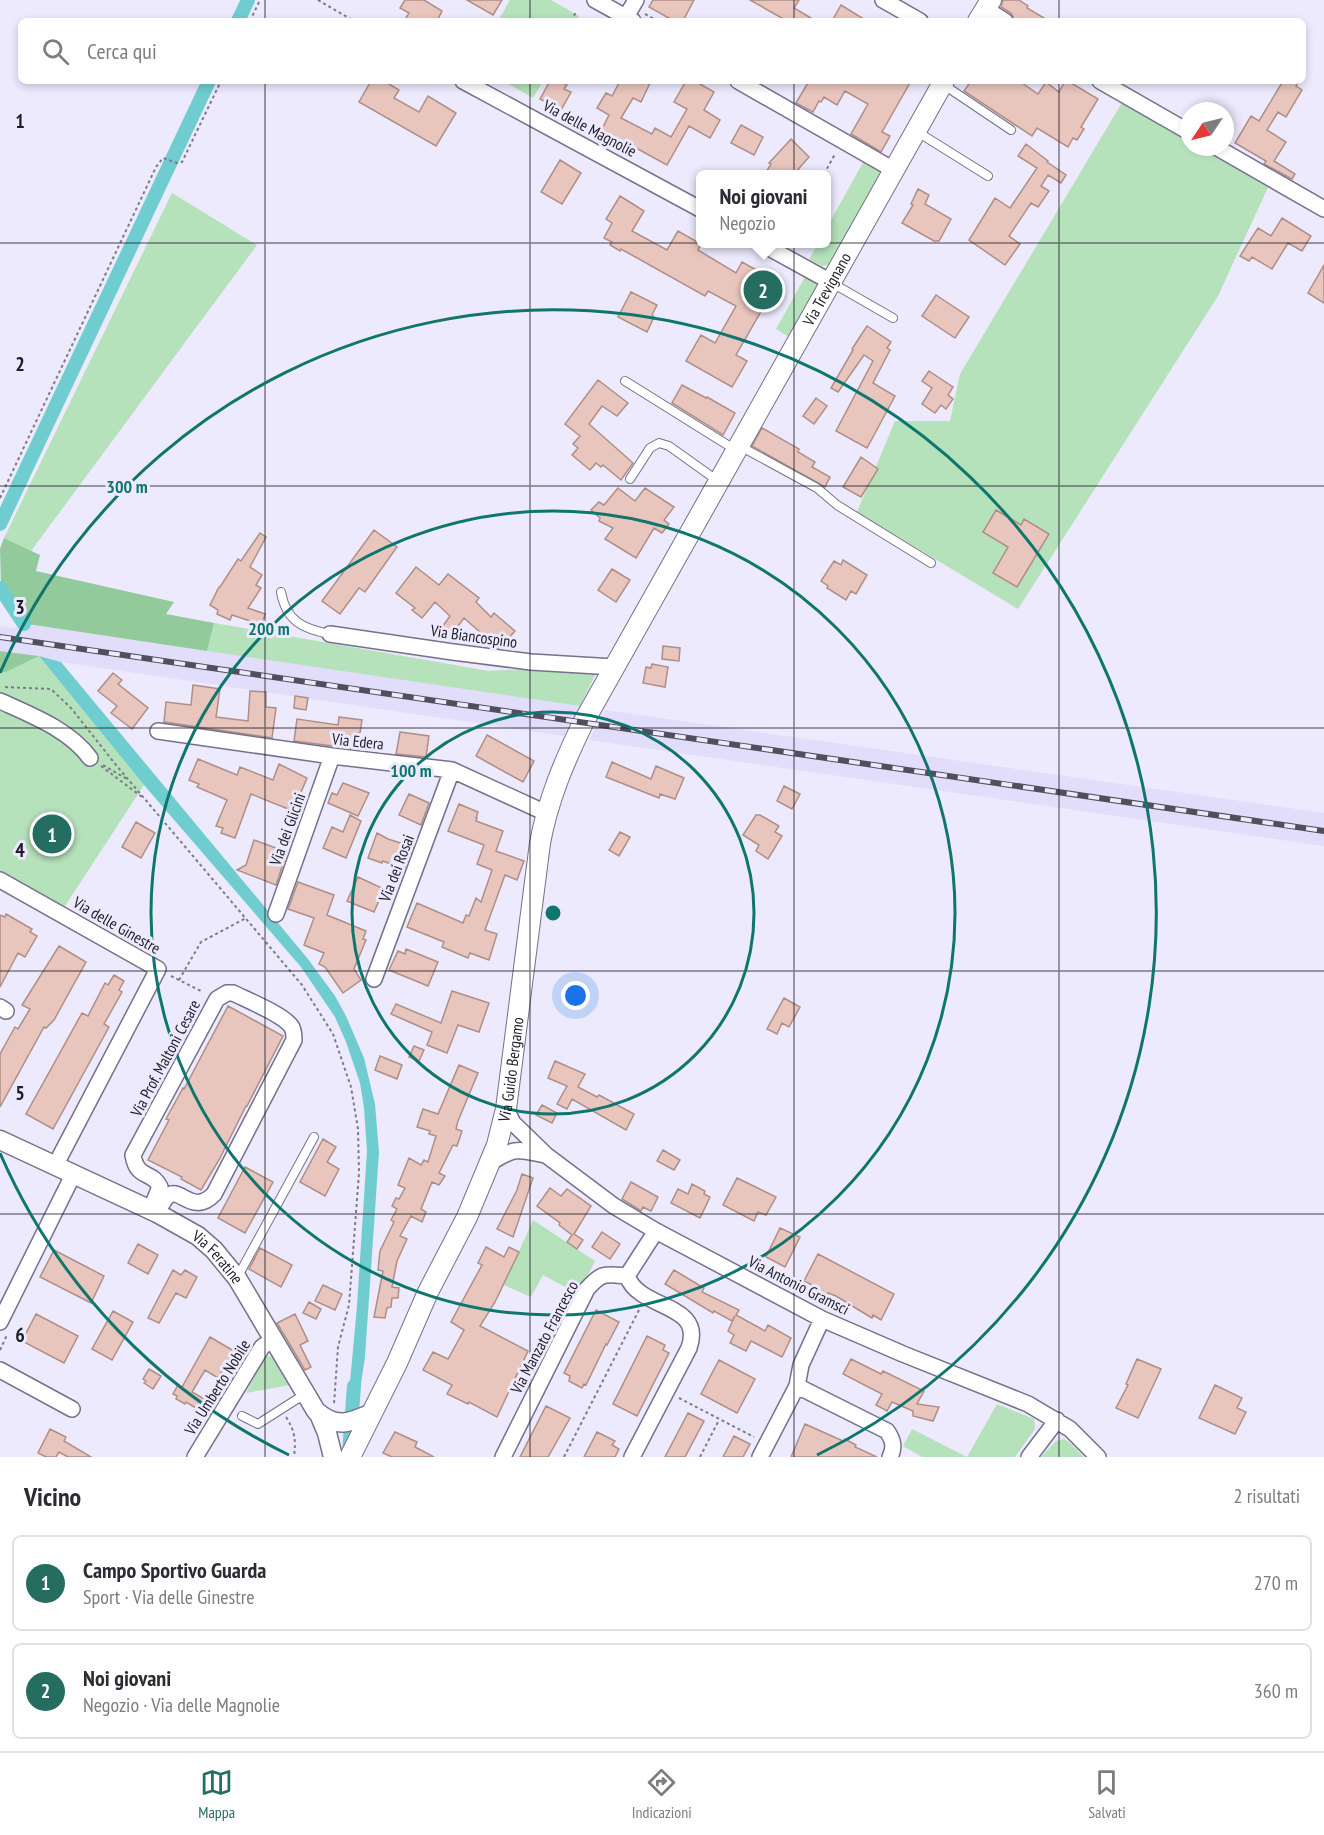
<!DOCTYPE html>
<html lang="it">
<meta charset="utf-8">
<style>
:root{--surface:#fff;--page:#f7f7f7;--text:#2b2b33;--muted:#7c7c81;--line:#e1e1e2;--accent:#256c61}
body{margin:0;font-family:"PT Sans Narrow",sans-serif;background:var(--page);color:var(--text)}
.compass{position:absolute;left:1180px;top:102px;width:54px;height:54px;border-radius:50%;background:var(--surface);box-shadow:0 3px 9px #0003;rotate:235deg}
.you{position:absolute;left:576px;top:996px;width:21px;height:21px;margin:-15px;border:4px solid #fff;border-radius:50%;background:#1a73e8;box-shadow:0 0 0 9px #1a73e833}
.badge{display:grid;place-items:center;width:39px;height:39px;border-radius:50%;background:var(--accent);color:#fff;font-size:20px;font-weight:700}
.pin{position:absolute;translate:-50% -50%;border:3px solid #fff;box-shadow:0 2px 6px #0006}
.popup{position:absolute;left:696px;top:170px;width:135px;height:78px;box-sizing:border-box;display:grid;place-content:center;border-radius:9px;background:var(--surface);filter:drop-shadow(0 2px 4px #0005);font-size:20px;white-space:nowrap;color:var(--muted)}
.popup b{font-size:22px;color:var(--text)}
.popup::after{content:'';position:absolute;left:50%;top:100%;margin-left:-12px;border:12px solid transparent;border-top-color:var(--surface)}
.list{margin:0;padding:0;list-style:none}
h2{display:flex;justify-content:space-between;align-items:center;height:78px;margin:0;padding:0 24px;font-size:26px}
h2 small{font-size:20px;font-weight:400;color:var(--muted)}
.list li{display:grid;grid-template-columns:39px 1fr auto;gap:18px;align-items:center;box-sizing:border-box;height:96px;margin:0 12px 12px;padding:0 12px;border:2px solid var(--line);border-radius:9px}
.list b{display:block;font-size:22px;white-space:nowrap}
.list p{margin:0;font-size:20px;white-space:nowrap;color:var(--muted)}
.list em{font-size:20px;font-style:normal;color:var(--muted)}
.icon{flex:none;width:33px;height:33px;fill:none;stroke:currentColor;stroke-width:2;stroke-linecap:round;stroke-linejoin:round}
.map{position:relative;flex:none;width:1324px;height:1457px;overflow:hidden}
.search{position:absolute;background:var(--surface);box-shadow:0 3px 9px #0003;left:18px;right:18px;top:18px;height:66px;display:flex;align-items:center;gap:15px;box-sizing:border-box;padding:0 21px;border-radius:9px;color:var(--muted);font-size:22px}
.sheet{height:294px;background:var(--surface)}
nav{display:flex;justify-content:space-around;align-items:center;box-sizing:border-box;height:84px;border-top:2px solid var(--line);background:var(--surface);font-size:16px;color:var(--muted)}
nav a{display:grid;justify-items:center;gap:3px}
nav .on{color:var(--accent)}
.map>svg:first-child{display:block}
.built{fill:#e1ddfb}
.green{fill:#b5e1bb}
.forest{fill:#92ca9b}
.water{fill:#6fcdd0}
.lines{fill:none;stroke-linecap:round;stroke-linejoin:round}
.canal{stroke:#6fcdd0;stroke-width:14}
.building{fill:#e8c6be;stroke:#ae8e86;stroke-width:1.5}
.service-casing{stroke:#75718c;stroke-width:10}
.minor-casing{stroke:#75718c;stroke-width:18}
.tertiary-casing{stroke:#75718c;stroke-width:21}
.secondary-casing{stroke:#75718c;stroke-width:22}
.path{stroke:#7d7b8a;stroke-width:2;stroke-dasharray:3 3;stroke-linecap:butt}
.service{stroke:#fff;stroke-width:8}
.minor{stroke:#fff;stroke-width:15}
.tertiary{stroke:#fff;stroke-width:18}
.secondary{stroke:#fff;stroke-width:20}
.rail-casing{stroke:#514f5b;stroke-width:6}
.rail{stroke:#eceafc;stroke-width:4;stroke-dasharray:11;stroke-linecap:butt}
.grid{fill:none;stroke:#1e1c27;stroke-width:1.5;stroke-opacity:0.55}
.ring{fill:none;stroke:#0f766e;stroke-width:3}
.labels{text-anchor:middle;stroke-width:6;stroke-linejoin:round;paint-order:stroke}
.street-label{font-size:16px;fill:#1e1c27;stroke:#eceafc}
.grid-label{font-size:20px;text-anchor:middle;font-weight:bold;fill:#1e1c27;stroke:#eceafc;stroke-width:6;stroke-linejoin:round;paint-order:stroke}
.centre{fill:#0f766e;stroke:#eceafc;stroke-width:3}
.ring-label{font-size:18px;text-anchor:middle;font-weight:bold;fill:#0f766e;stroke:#eceafc;stroke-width:6;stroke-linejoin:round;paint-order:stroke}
</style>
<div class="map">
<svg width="1324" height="1457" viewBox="0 0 1324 1457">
<rect width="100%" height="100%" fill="#eceafc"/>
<path class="built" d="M24,624L580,706L564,736L61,662L39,656L0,651V626L13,628Z
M605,710L1324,813V846L589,740Z"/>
<path class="green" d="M510,0H551L579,16L576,21H498Z
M503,81H543L533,98Z
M1126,96L1189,134V147H1210L1270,183L1218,296L1018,609L857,512L895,421H950L960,374Z
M865,159L878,167L883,178L834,264L822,266L809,259L818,244H826V229Z
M172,193L257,245L31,551L4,538Z
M806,275L822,286L792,339L776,329Z
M214,623L489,671L538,668L596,673L580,706L207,651Z
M39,656L144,785L63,909L0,875V673L6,672Z
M533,1220L595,1261L578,1294L543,1275L531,1297L504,1285Z
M268,1356L274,1357L290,1385L246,1393L265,1357Z
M997,1404L1034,1419L1035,1429L1015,1457H967Z
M912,1429L967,1457H922L903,1446Z
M1064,1439L1069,1442L1084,1457H1041L1056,1441Z"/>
<path class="forest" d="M4,538L40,555L36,571L174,602L166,614L214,623L207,651L27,624L1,585L0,549Z
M0,651L39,656L6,672L0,673Z"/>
<path class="water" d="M39,656L61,662L308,959L335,996L346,1016L364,1058L375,1104L379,1152L365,1357L358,1404H348L357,1306L367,1151L364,1108L360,1083L346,1042L335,1017L301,967L144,785Z"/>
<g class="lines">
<path class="canal" d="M238,21L248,0
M0,524L209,81
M0,588L24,624
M349,1453L354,1386"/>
</g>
<path class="building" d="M405,0H424L442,11L437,21H404L409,13L400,8Z
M467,0H502L493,15Z
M653,0H694L683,21H674L649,7Z
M750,0H799L794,8L816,21H787Z
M1003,0H1019L1028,6L1027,8L1049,21H1015L1011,13L1001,7Z
M841,5L867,21H832Z
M371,81H384L399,90L394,98L419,112L428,96L456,113L436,146L359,102Z
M550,81H560L567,85L564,89L571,92L561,110L540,99Z
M620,81H651L641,102L633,98L621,118L652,134L655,128L671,137L687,109L674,102L686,81H695L714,92L704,110L720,120L710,138L689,126L667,165L627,143L623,150L598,137L609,115L597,108L606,93L612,96Z
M809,81H911L882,132L890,136L881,152L851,134L868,104L845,91L837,105L824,97L821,102L819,101L813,112L796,103Z
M971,81H1019L1038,94L1046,82L1059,92L1065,81H1068L1098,99L1081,127L1084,129L1077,140L1073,138L1068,147L1037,128L1032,136L964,91Z
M1283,81H1299L1296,86L1302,90L1286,117L1278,112L1267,130L1286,142L1274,161L1295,174L1292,179L1264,164L1266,161L1235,143L1251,116L1259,121Z
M741,125L763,137L754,155L731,143Z
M791,139L809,157L794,174H765L771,164L769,163Z
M1026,144L1048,161L1047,162L1066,175L1061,183L1048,175L1041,186L1049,191L1038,207L1031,203L1009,236L1020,244L1005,265L969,240L995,198L1010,208L1037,168L1018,156Z
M560,160L581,173L562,204L541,192Z
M918,189L929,195L925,204L951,219L939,241H934L902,223L913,205L911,204Z
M620,196L644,211L632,231L667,250L678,231L701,244L698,250L736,273L742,262L778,282L736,355L747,361L732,387L686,361L701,335L715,343L736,306L708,291L705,296L621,249L620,251L610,245L612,242L604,238L612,223L606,219Z
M1282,218L1311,236L1302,251L1288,243L1272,269L1252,257L1249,261L1240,256L1258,228L1271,236Z
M1324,265V303L1308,293Z
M631,292L657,305L652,315L654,317L647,332L618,317Z
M936,295L969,317L955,338L922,316Z
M867,326L891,342L887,348L890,350L873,383L895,396L867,448L836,431L873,361L864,355L838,392L831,388L853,350L852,349Z
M929,371L953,387L948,395L953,399L946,409L941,405L935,413L922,404L932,388L922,381Z
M598,380L628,403L617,416L602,406L589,424L633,463L621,480L603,465L601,467L596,463L590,470L572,455L578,448L573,444L580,436L565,424Z
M682,385L706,398L707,397L735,413L723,435L672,403Z
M816,398L827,406L814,424L803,416Z
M762,428L799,449L798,452L815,462L812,467L830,477L825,487L752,446Z
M861,457L878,469L861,497L843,487Z
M618,488L635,501L645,488L674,507L664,520L669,524L662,533L654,528L636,558L605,539L613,528L599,521L600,518L591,510L599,502L604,505Z
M996,510L1021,525L1024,519L1049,534L1017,587L993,573L1008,547L983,532Z
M374,530L397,547L365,592L359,588L340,614L322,601Z
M260,533L266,537L250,567L262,575L256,585L261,588L248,608L265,614L262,625L232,615L230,620L217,614L218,610L210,605L219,587H220L238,559L241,561Z
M843,560L867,575L856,594L851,591L846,600L827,588L828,586L821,581L834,561L841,565Z
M416,567L439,585L448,574L479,598L476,602L491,617L494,613L515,631L500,648H498L464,618L449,638L440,630L450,616L435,602L422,618L412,610L415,608L396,593Z
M612,569L630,580L616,602L598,590Z
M663,646L680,648L679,661L662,659Z
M652,664L668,667L665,687L643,683L646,667L651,668Z
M113,673L122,680L118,684L148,708L132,729L111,713L117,706L98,691Z
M193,685L220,689L216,717L248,721L250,691L266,692V707L276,708L272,738L164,722L166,702L191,705Z
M295,696L308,698L306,710L294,708Z
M339,717L362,720L360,733H358L356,749L294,741L297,719L338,725Z
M400,732L429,736L426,757L396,754Z
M487,735L534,761L523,782L476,756Z
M198,759L237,775L240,767L273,780L279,764L307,778L293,811L251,794L235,838L221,833L223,828L216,826L227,800L197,787L199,784L189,780Z
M612,762L651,779L656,766L684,778L675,799L660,794L659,798L606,777Z
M343,783L369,793L358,816L328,803L332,793L337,795Z
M784,786L800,794L792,809L777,801Z
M409,794L429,803L421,825L399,815Z
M459,804L478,812L476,818H477L476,821L503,831L496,851L524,861L517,880L505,875L485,930L497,934L489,960L470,953L468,958L442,947L444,942L407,927L417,903L463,923L466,915L469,916L476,898L481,902L492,870L477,864L484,845L448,831Z
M350,815L361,821L346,858L323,848L332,827L343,832Z
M756,815H760L779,826L775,832L782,836L768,859L756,851L759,845L743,835Z
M136,822L155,833L141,858L122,847Z
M620,832L630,837L619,856L609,850Z
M377,833L388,839L413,847L404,869L383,861L382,863L368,858Z
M254,840L287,852L276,885L237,870L246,865Z
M358,877L384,889L374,912L347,901Z
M298,882L334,895L327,915L366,931L363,939L366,940L354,969L361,980L343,993L325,967L319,964L324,953L304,945L314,918L288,909Z
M6,914L32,929L30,932L37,936L25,957L18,953L0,987V915L5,917Z
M59,946L86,962L54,1020L46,1028L44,1027L0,1107V1054L15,1027L18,1029L30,1009L22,1005Z
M406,949L438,962L428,986L389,970L398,951L405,954Z
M114,975L124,981L119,990L122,992L104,1024L109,1027L53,1129L26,1114L82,1013L88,1016L105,983L108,985Z
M452,991L489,1003L479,1032L458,1025L447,1053L427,1045L432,1032L391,1014L396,1004L441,1023Z
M784,998L800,1007L789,1027L782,1023L777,1034L767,1029Z
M228,1006L283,1036L247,1106H246L219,1160L201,1190L181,1179L182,1177L148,1160L169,1120L166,1119L183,1088L184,1089Z
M414,1046L424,1050L419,1061L409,1057Z
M380,1056L402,1065L397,1079L375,1070Z
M555,1061L585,1074L578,1087L597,1097L599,1095L634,1114L626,1130L572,1099L567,1109L557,1104L567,1086L548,1078Z
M459,1065L478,1073L458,1121L456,1129L462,1131L457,1146L453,1145L439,1173L445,1176L439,1185L432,1182L421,1209L426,1212L422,1222L411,1216L400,1236L407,1239L397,1261L392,1287L399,1288L398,1298H392L391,1307L387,1308L385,1318L374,1317L383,1271L378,1270L380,1251L394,1222L391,1220L397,1209L392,1206L396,1198L399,1199L405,1188L398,1185L409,1158L421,1165L424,1160L428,1162L436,1136L429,1134L430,1131L417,1127L423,1109L438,1114Z
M542,1105L557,1113L552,1123L536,1115Z
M323,1139L336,1147L327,1162L339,1169L325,1196L300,1182Z
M663,1150L680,1160L674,1170L657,1161Z
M245,1167L273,1182L245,1233L218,1218Z
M522,1174L533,1178L513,1237L497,1229L517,1190Z
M737,1178L776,1197L766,1215L758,1212L754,1221L723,1205Z
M631,1182L658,1197L651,1211L643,1207L641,1211L622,1199Z
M692,1184L705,1191L704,1194L710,1197L700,1218L671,1203L678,1189L688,1194Z
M550,1188L561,1196L567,1189L591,1206L574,1234L583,1240L577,1249L567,1242L572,1235L559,1225L560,1223L537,1206Z
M780,1228L800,1237L785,1267L766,1257Z
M602,1232L620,1244L610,1259L592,1247Z
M138,1244L158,1255L148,1274L128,1263Z
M486,1247L504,1257L509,1247L519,1252L495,1302L480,1326L528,1351L497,1417L469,1402L468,1404L447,1394L452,1385L423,1370L433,1352L448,1359L464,1330L451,1322L482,1265L478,1263Z
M260,1248L292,1265L281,1287L249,1269Z
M54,1250L104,1276L91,1303L40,1277Z
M818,1254L894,1294L881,1320L873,1315L872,1318L836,1296L828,1293L827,1295L811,1287L812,1285L804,1281Z
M173,1270L181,1275L185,1270L197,1277L186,1298L176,1293L159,1323L148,1318Z
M674,1270L704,1288L702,1292L739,1310L736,1315L765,1331L768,1325L791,1338L782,1357L751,1341L746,1351L730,1343L734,1335L728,1331L735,1316L732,1321L714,1311L713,1313L665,1284Z
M323,1285L342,1294L335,1310L315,1301Z
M309,1302L321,1309L316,1319L303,1313Z
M596,1310L619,1322L607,1345L606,1344L586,1385L584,1384L582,1388L569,1381L570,1376L564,1373Z
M113,1311L133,1322L112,1360L92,1349Z
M36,1314L78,1336L64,1363L22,1341Z
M295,1314L308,1341L300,1345L311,1367L305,1370L277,1323Z
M647,1336L665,1345L663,1350L669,1353L637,1416L613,1404Z
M210,1337L234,1351L218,1378L205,1370L192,1392L215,1405L209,1416L186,1402L185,1404L176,1399L177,1396L173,1394L178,1385L182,1387Z
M851,1359L881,1374L883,1371L924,1391L917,1404L939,1407L933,1421L913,1416V1411L892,1402L887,1411L876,1405L882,1394L843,1374Z
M1137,1359L1161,1369L1138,1418L1116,1408L1128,1385L1126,1384Z
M719,1360L755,1379L737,1413L701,1394Z
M149,1369L161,1376L153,1389L144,1383L146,1381L143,1379Z
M1215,1385L1242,1398L1237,1408L1246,1412L1235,1434L1199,1418Z
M546,1406L570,1418L565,1427L548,1457H520Z
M688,1413L704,1421L685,1457H665Z
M805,1424L843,1441L845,1439L856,1445L855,1447L877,1457H791Z
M50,1429L66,1437L64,1441L91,1457H68L59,1452L56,1457H46L38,1453Z
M395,1432L417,1442L415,1447L434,1457H392L383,1453Z
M597,1432L615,1441L612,1445L619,1449L615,1457H584Z
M734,1436L750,1444L743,1457H723Z"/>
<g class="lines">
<g class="service-casing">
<path id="service" d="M944,85L1011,130
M916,131L988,176
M832,283L893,318
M625,381L734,449
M738,445L817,488L837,505L931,563
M630,479L650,448L659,443L669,446L718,481
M281,592C286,621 303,629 330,634
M237,1278L314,1137
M242,1416L258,1424L305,1394"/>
</g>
<g class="minor-casing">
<path id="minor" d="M595,0L633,21
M883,0L920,21
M986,9L1005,21
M626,17L636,0
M463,81L700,209
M738,81L894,170
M1100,81L1189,132
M1216,147L1324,209
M762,244L831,282
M330,634L453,652L531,662L614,667
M0,701C31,715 70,730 90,758
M158,731L332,756L452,770L546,813
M0,880L158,969L55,1166
M276,914L332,756
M374,979L452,770
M0,1007L6,1011
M506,1109L513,1123L546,1155L614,1206L656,1231L822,1319L903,1354L1028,1404L1070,1429L1098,1457
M490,1163C515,1147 517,1149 546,1155
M150,1211L160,1187C152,1170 137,1180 133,1155L217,999L227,993H233C247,1000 282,1014 291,1026C294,1030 294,1035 294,1040L214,1194C192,1217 179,1184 167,1197C163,1201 160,1208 157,1213
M627,1276C640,1311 705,1302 689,1348L632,1457
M627,1276L656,1231
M0,1322L73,1175
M0,1370L72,1409
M797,1386L887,1431C893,1440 895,1447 890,1457
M195,1457L262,1347L273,1339
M503,1457L587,1289C602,1272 605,1274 627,1276
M760,1457L797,1386L801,1365L822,1319
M1029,1457L1057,1420"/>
</g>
<g class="tertiary-casing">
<g id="tertiary">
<path id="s1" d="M0,1140L157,1213L198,1236L214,1250L237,1278L316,1411C336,1429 350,1423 372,1413"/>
<path d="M319,1414L327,1433L333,1457"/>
</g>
</g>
<g class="secondary-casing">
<g id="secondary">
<path d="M978,21L991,0"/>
<path id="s2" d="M350,1457L397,1363L428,1292L467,1217L497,1145L506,1109L540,843C548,800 564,762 583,723C703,509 823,295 944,81"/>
</g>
</g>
<path class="path" d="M318,0L354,21
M645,14L658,21
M250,21L260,0
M571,21L576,12
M824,174L835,154
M0,498L156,167L163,158L177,163L182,162L221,81
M5,687L51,689L71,708L116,765L302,985L333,1034L351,1087L358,1129L359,1173L349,1305L338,1347L334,1404
M103,765L127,779
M101,766L142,797
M171,976L203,992
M179,980L201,942L246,918
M0,1350L7,1335
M679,1398L754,1437
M286,1417C295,1431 296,1440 294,1457
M564,1457L639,1310
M700,1457L719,1420"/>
<use href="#service" class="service"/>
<use href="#minor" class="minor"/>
<use href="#tertiary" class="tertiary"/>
<use href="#secondary" class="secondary"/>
<g class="rail-casing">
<path id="rail" d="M0,637L1324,831"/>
</g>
<use href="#rail" class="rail"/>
</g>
<path class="grid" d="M265,0V21M530,0V21M794,0V21M1059,0V21M265,81V1457M530,81V1457M794,81V1457M1059,81V1457M0,243H1324M0,486H1324M0,728H1324M0,971H1324M0,1214H1324"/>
<g class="ring">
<circle cx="553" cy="913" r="201"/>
<circle cx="553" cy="913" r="402"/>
<path d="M289 1455A603 603 0 0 1 0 1153M0 673A603 603 0 1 1 817 1455"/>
</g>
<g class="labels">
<g class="street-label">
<text transform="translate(590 128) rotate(28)" y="6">Via delle Magnolie</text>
<text dy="6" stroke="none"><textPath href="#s2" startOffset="1276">Via Trevignano</textPath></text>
<text transform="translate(474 636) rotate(8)" y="6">Via Biancospino</text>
<text transform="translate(358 741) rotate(6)" y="6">Via Edera</text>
<text transform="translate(287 829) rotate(-70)" y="6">Via dei Glicini</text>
<text transform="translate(396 868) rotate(-69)" y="6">Via dei Rosai</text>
<text transform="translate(117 925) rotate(30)" y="6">Via delle Ginestre</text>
<text transform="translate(165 1058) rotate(-62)" y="6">Via Prof. Maltoni Cesare</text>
<text dy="6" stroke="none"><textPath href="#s2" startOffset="422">Via Guido Bergamo</textPath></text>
<text dy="6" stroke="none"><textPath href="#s1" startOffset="249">Via Feratine</textPath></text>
<text transform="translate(799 1285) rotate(27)" y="6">Via Antonio Gramsci</text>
<text transform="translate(544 1337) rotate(-62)" y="6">Via Manzato Francesco</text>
<text transform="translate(217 1387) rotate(-58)" y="6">Via Umberto Nobile</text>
</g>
</g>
<g class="grid-label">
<text x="20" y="128">1</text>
<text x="20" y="371">2</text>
<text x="20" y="614">3</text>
<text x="20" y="857">4</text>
<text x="20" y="1100">5</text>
<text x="20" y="1342">6</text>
</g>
<circle cx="553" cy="913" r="9" class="centre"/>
<g class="ring-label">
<text x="127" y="493">300 m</text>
<text x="269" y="635">200 m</text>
<text x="411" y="777">100 m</text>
</g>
</svg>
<svg class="compass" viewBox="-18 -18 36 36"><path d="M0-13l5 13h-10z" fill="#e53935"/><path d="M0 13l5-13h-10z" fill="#7c7c81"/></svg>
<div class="you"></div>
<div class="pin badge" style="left:52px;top:834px">1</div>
<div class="pin badge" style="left:763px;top:290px">2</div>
<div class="popup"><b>Noi giovani</b>Negozio</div>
<div class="search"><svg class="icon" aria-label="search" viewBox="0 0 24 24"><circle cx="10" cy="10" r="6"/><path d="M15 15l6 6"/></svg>Cerca qui</div>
</div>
<section class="sheet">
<h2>Vicino<small>2 risultati</small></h2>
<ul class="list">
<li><span class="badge">1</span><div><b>Campo Sportivo Guarda</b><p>Sport · Via delle Ginestre</p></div><em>270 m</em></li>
<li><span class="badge">2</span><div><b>Noi giovani</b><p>Negozio · Via delle Magnolie</p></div><em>360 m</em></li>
</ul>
</section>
<nav>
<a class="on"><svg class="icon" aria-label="map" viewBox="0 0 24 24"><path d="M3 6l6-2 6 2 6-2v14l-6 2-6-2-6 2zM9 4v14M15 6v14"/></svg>Mappa</a>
<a><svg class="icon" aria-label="directions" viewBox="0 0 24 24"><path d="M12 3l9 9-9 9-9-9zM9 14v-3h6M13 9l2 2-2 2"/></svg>Indicazioni</a>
<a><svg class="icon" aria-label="saved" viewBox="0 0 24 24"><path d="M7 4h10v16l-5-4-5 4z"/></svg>Salvati</a>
</nav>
